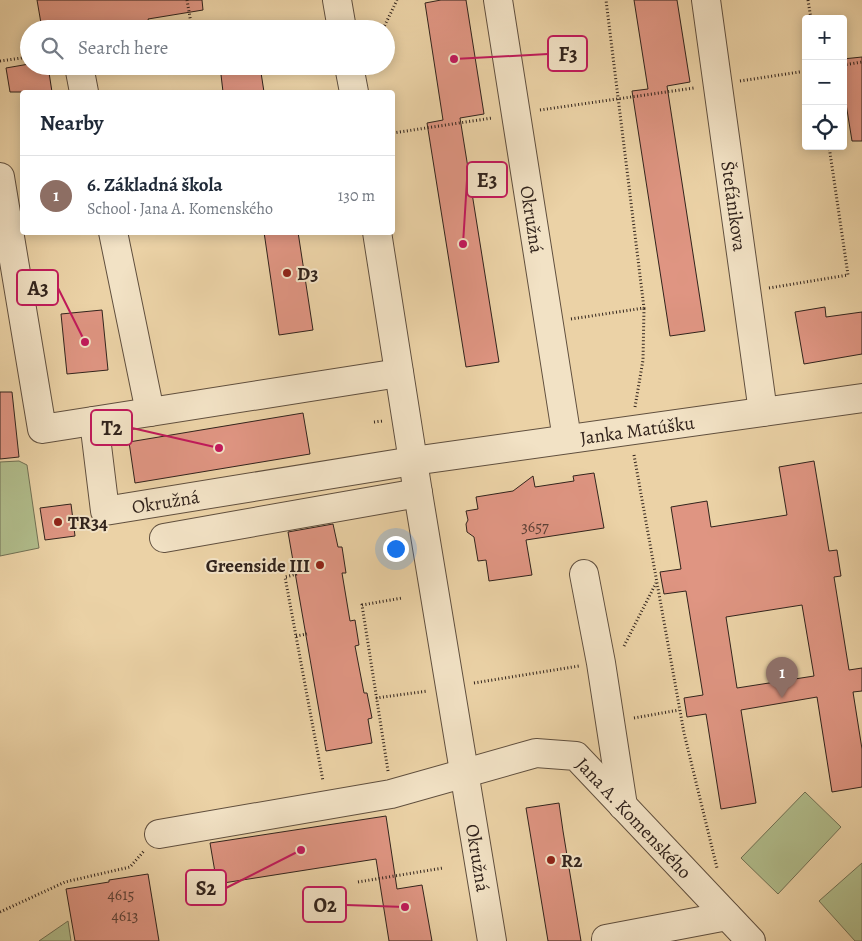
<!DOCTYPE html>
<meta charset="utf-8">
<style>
:root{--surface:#fff;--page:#f6f6f7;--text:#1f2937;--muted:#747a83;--line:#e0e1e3;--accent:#2563eb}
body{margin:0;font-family:Alegreya,serif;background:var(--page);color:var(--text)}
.controls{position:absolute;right:15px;top:15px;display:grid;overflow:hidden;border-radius:5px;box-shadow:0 2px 12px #0003}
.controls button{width:45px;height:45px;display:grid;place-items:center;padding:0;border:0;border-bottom:1px solid var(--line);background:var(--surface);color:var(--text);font:25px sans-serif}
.you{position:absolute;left:395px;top:548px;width:18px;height:18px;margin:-12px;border:4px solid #fff;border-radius:50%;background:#1a73e8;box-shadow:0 0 0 8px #1a73e833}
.badge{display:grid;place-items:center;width:32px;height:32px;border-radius:50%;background:var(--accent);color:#fff;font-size:16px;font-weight:700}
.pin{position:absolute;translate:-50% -41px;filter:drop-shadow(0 1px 2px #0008)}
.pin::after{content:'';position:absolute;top:26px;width:18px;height:15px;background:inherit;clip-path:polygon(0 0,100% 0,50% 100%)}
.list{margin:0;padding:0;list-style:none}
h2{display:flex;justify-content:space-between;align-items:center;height:65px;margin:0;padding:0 20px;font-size:21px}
h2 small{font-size:16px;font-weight:400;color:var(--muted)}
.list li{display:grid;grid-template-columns:32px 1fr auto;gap:15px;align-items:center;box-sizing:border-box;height:80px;padding:0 20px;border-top:1px solid var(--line)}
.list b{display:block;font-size:19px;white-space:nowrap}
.list p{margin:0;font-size:16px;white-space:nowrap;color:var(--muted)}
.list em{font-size:16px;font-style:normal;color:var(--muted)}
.icon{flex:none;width:28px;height:28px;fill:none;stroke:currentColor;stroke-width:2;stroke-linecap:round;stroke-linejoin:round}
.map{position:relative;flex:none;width:862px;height:941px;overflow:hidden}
.search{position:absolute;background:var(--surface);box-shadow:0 2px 12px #0003;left:20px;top:20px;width:375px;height:55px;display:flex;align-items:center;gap:12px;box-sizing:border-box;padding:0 18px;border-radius:28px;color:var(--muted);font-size:19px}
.panel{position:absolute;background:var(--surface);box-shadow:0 2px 12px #0003;left:20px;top:90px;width:375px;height:145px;border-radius:5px}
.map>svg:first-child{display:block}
.green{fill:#b1bd8c;stroke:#717054}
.building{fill:#df9582;stroke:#31231c;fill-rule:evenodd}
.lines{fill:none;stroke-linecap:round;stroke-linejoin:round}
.minor-casing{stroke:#604f3e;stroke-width:30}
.path{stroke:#31231c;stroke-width:3;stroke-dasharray:1 2.5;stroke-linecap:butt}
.minor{stroke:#f2e2c5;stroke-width:28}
.poi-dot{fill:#8f2418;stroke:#f2e2c5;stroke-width:2}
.labels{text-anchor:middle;stroke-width:4;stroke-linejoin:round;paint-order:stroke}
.number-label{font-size:16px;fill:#5c4036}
.street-label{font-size:19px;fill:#31231c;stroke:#f2e2c5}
.poi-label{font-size:19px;font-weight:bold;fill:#31231c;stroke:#f2e2c5;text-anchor:start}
.leader{fill:none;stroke:#c2185b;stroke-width:2}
.callout-dot{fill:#c2185b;stroke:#f2e2c5;stroke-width:2}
.callout{fill:#f2e2c5;stroke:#c2185b;stroke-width:2}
.callout-label{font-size:20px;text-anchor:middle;font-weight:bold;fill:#31231c}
</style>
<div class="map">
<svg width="862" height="941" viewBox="0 0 862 941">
<rect width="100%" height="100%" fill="#ebd2a6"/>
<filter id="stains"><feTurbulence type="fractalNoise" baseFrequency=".004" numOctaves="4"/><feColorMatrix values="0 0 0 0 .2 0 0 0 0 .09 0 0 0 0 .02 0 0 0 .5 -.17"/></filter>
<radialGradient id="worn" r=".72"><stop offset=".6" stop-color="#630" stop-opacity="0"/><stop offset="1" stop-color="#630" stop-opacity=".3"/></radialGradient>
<path class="green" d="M19,461L27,465L39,548L0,556V462Z
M805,792L841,827L778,894L741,858Z
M862,863V941H855L819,901Z
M68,921L71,941H39Z"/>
<path class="building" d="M37,0H202L203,10L148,19L150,26L134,29H42Z
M441,0H466L484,114L460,118L499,362L466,367L427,123L443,120L425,3Z
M634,0H677L690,82L667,86L705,331L670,336L632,91L648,89Z
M862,57V141H852L843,85V59Z
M29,64V66H48L52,92H10L6,68Z
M220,66H260L264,92H223Z
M264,232H298L313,330L279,335Z
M825,307L826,317L862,312V354L804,364L795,312Z
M102,310L108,370L67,374L61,314Z
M0,392H12L19,457L0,459Z
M303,413L310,454L135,483L129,442Z
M814,461L829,551L837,550L841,576L834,577L849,670L862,668V691L853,692L862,749V787L832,792L817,697L741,710L756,803L721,809L706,714L687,717L684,698L703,695L686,591L664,594L660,572L681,569L671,507L707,501L711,527L787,515L779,467ZM802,605L814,676L737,688L726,617Z
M594,473L604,528L526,540L532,575L489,581L486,560L478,561L474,537L467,532L466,524L468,520L466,511L478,509L476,497L513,491L533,476L535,487L574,481L573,476Z
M71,504L75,536L45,540L40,508Z
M333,524L338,547H342L346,573H342L350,621L355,620L359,645L355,646L364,693H367L372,718L368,719L372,743L326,751L288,532Z
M559,803L563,831L581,941H548L526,808Z
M386,816L397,889L422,885L432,941H389L376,859L217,884L210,843Z
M148,874L159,941H75L66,889L109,882V880Z"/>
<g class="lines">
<g class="minor-casing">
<g id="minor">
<path d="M337,0L342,29"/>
<path id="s1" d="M498,0L567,439"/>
<path id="s2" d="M706,0L763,412"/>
<path d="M79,66L84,92"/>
<path d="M349,66L354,92"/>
<path d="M0,177L42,429L399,373"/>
<path d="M113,232L150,412"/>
<path id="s3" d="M377,232L418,493L492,941"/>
<path id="s4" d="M94,421L105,511L413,461L862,398"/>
<path d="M164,538L418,493"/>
<path d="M584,574L601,663L623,806"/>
<path id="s5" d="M159,834L391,794L536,753L576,756L751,941"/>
<path d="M606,939L727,916"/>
</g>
</g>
<path class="path" d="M187,0L192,29
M808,0L811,19
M383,29L397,0
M0,61L29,57
M843,65L862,62
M740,81L806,71
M540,110L694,88
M393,133L492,118
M769,288L848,275L829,146
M571,319L644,308L606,0
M635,407L643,360L644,308
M374,422L383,421
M634,455L684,733L717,868
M297,574L285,577L323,781
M296,636L307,634
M624,646L656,583
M474,683L579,666
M376,698L428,691
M634,718L679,710
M388,771L362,605L402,598
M358,882L443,868
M0,912L65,882L130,867L144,851"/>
<use href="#minor" class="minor"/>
</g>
<g class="poi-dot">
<circle cx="287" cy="273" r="5"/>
<circle cx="58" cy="522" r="5"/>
<circle cx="320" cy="565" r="5"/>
<circle cx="551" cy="860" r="5"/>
</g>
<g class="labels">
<g class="number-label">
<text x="535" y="532">3657</text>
<text x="121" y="900">4615</text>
<text x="125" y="921">4613</text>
</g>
<g class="street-label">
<text dy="7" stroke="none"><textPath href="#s2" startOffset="208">Štefánikova</textPath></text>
<text dy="7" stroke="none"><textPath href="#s1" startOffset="222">Okružná</textPath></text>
<text dy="7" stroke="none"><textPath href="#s4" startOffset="629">Janka Matúšku</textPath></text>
<text dy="7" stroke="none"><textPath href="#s4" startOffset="152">Okružná</textPath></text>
<text dy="7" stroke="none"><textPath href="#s5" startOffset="511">Jana A. Komenského</textPath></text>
<text dy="7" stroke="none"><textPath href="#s3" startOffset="634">Okružná</textPath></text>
</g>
<g class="poi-label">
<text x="297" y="280">D3</text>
<text x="68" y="529">TR34</text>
<text x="310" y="572" text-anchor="end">Greenside III</text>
<text x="561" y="867">R2</text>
</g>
</g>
<path class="leader" d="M454 59L548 54M463 244L467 180M85 342L58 288M219 448L132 428M301 850L226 888M405 907L346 905"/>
<g class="callout-dot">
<circle cx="454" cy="59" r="5"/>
<circle cx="463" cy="244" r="5"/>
<circle cx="85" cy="342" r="5"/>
<circle cx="219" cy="448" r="5"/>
<circle cx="301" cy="850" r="5"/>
<circle cx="405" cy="907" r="5"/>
</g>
<g class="callout">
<rect x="548" y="36" width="39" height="35" rx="5"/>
<rect x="467" y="162" width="40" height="35" rx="5"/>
<rect x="17" y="270" width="41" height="35" rx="5"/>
<rect x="91" y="410" width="41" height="35" rx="5"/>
<rect x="186" y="870" width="40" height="35" rx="5"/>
<rect x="303" y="887" width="43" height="35" rx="5"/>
</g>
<g class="callout-label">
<text x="568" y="61">F3</text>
<text x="487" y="187">E3</text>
<text x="38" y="295">A3</text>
<text x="112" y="435">T2</text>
<text x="206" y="895">S2</text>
<text x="325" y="912">O2</text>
</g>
<rect width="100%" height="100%" filter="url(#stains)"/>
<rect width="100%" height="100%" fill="url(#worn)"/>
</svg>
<div class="controls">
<button>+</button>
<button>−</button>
<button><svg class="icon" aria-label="locate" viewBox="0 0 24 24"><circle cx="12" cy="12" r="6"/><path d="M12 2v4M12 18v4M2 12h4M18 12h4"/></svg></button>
</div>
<div class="you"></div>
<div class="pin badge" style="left:782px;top:698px;background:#8d6e63">1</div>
<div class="search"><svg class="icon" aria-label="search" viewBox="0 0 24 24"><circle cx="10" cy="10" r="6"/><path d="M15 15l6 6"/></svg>Search here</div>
<section class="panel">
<h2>Nearby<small></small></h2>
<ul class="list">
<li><span class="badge" style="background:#8d6e63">1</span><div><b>6. Základná škola</b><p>School · Jana A. Komenského</p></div><em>130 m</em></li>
</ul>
</section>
</div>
